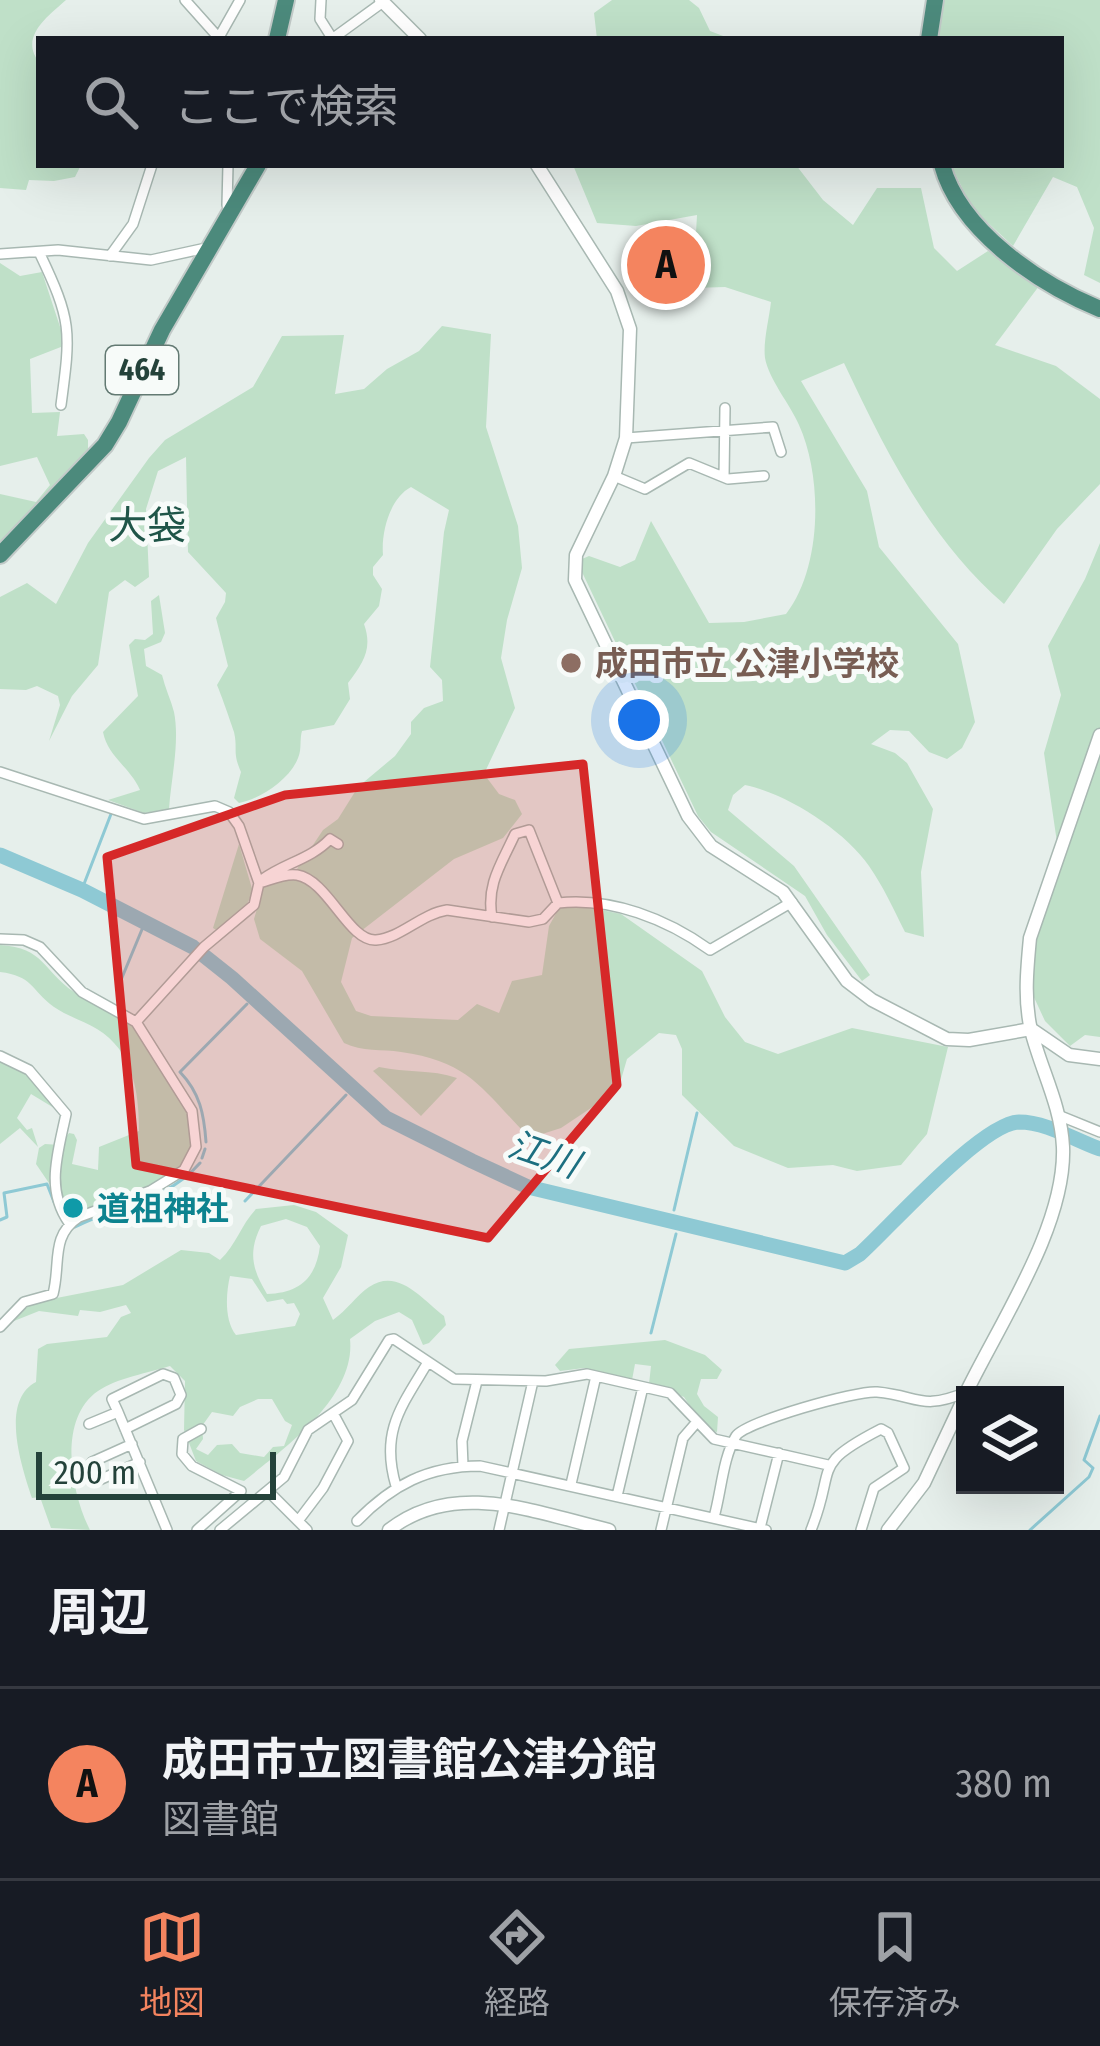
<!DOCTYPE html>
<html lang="ja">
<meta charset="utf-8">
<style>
:root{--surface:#171b24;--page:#242831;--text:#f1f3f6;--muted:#9ea1a6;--line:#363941;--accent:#f4845f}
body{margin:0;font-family:"Fira Sans Condensed","Noto Sans JP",sans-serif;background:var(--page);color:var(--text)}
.controls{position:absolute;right:36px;bottom:36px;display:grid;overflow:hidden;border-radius:0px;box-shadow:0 12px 48px #0002}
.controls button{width:108px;height:108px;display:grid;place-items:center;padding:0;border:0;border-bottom:3px solid var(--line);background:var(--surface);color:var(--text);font:60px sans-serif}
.scale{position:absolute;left:36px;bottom:30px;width:240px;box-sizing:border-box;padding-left:12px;border:6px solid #24423a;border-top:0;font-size:33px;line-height:42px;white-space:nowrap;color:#24423a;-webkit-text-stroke:9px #f7fbf9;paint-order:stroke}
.you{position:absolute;left:639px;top:720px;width:42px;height:42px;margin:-30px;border:9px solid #fff;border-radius:50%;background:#1a73e8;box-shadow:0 0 0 18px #1a73e833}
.badge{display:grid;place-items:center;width:78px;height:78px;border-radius:50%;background:var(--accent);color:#111;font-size:39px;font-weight:700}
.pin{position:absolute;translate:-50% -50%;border:6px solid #fff;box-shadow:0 3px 12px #0006}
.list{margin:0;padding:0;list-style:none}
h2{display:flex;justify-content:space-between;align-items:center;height:156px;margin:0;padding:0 48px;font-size:51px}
h2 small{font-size:39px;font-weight:400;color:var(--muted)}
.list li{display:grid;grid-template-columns:78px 1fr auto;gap:36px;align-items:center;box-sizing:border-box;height:192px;padding:0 48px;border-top:3px solid var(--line)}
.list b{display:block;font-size:45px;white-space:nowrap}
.list p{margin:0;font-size:39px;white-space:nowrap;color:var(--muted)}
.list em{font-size:39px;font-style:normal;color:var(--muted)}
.icon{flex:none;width:66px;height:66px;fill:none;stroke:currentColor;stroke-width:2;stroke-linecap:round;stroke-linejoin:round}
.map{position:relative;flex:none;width:1100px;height:1530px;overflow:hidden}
.search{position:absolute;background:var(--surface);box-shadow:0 12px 48px #0002;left:36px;right:36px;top:36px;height:132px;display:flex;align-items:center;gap:30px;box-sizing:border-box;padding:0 42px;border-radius:0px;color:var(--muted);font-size:45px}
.sheet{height:348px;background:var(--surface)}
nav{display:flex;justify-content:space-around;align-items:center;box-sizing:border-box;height:168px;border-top:3px solid var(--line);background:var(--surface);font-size:33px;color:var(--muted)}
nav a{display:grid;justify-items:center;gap:6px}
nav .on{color:var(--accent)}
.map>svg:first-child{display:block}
.green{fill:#bfe0c8;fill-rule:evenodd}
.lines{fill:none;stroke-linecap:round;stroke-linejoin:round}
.stream{stroke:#8ec9d4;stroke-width:3}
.river{stroke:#8ec9d4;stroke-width:15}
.minor-casing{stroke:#a8b8b2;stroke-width:12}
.tertiary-casing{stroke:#a8b8b2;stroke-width:15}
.trunk-casing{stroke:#c2cac8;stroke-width:20}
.minor{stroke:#fff;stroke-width:9}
.tertiary{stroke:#fff;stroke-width:12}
.trunk{stroke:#4c8a7c;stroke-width:16}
.marked{fill:#d62828;fill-opacity:0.2;stroke:#d62828;stroke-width:9;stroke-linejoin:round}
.education-dot{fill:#8d6e63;stroke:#f7fbf9;stroke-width:4.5}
.culture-dot{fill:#0f9aa8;stroke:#f7fbf9;stroke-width:4.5}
.labels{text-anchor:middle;stroke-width:10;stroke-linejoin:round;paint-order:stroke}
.shield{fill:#f7fbf9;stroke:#637a73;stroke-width:3}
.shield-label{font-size:30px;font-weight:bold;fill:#24423a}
.education-label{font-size:33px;font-weight:bold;fill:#785e54;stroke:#f7fbf9;text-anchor:start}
.culture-label{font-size:33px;font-weight:bold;fill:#0d838f;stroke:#f7fbf9;text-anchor:start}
.water-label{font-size:36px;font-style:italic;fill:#1c6f80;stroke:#f7fbf9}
.quarter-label{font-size:39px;fill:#1f5548;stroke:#f7fbf9}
</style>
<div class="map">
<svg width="1100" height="1530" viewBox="0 0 1100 1530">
<rect width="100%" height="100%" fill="#e6efeb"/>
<path class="green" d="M0,0H66C48,16 19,37 39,62V165H81L75,177L54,181L29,180L26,190L0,188Z
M612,0H689L699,8L710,31L731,39H597L594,13Z
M941,0H1100V283L1084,275L1094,228L1077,187L1053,177L1013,246L972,208L951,165H1061V39H936Z
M573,165H796L823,200L853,225L877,188H921L934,248L957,271L988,251L1039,286L995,345L1056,366L1100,399V484L1057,529L1004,604C929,539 886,452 844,363L801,381L867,491L879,547L958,644L975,722L962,748L947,759L929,752L909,731L890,730L871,744L895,753L907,763L933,809L921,872L924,937L905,932C894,910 883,886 869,866C844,830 787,794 745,785L733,795L728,810L794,866L870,975L862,981L827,935L805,896L711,832L698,816L582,572V559L589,556L620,567L635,560L651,521L709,623L744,622L786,614C822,568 823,478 799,425C790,404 769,380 765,358C763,342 769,319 771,302L725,287L693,288L697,215L636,226L597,223Z
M0,263L20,276L42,272L66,345L30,359L32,413L60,412L57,436L84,434L88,440V458L0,549V494L36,502L50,485L37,457L0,466Z
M442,326L491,334L486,427L518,526L522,568L507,620L501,658L515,708L484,774L499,794L515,800L522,814L503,838L454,859L352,938L341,982L356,1011L371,1016L458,1020L477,1004L499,1013L512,981L542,975L549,926L559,908L582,906L621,914L702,971L725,1017L745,1042L778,1054L852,1028L948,1047L927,1134L901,1165L857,1171L833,1165L788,1168L734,1146L682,1095V1049L676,1035L659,1033L627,1059L618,1090L561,1128L536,1136L527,1135C482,1090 471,1062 401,1052C382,1049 362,1052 344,1043L302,971L260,939L254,919L266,878L277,869H297L323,830L338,819L358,787L395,756L411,734V722L424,708L443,701L442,680L430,667L444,532L449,510L411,487C390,498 381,532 383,555L373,567V575L382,589L379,606L364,624C373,649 363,663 348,683L350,699L334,725L302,731C300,738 301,745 300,751C296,776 261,799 239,803L234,798L241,772C232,752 238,749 234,732C231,723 221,694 217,685L228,666L216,618L225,602L226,593L188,552L186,457L158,471L146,509L149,577L135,587L125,580L109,592L98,665L72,696L49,741L60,705L58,696L37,686L26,690L0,689V597L27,583L56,604L88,543L149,458L165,440L253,387L282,336L344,335L335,394L364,389L387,369L419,351Z
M1100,543V1037L1085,1035L1070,1046L1045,1021L1032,993L1028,961L1061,870L1044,753L1061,695L1048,646L1085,579Z
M159,595L165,633L161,642L144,649L146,666L162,675C165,688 171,700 174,712C180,742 171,779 169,809L144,813L108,800L140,790C130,767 108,757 103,732L138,696L129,645L135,639L145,640L153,634L151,601Z
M239,844L253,892L246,906L218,931L213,928Z
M0,945C45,948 42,970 74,992C89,1003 107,1008 122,1018C150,1037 204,1119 190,1152C173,1194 108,1198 72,1217L36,1164L39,1148L45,1144L60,1145L69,1133L74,1134L77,1140L72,1164L98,1170L99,1147L139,1131C139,1091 133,1051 97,1029C84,1021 67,1016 54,1007C30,989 33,976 0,972Z
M0,1059L24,1069L64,1114L31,1094L17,1118L27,1130L32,1128L38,1147L20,1128L0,1144Z
M379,1067C406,1073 431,1069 457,1078L421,1116L373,1071Z
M294,1205L316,1212L348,1235L341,1267L323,1298L333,1320C347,1310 356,1296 369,1287C398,1267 422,1299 444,1316L446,1325L429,1343L423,1345L412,1320L399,1312L375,1321L350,1339C356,1397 285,1448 244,1481L222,1475L196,1461L184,1430L185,1381L170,1366C148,1373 117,1378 98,1391C57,1419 71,1493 90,1530L51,1528L40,1497L32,1498C21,1465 0,1401 36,1382L38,1349L47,1344L107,1337L121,1317L131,1313L126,1305L100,1312L80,1310L78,1316L39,1311L9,1323L26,1304L123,1285L181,1250L209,1253L220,1260C236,1245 241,1225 256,1209ZM286,1219L307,1227L320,1246C316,1278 300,1293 267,1294C252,1269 248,1252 261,1226ZM230,1276L252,1279L267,1302L283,1299L287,1304L294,1303L300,1314L295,1326L236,1335C224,1320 226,1293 230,1276ZM258,1399H272L285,1421L292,1425L284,1446L273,1447L264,1457L240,1453L232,1444L217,1445L208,1455L196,1449L203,1439L202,1426L212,1412L233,1416L240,1407Z
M665,1340L705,1355L722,1370L717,1379H701L697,1394L704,1406L718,1417L717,1432L705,1429L684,1397L649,1384L651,1366L635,1364L632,1380L584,1368L560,1371L555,1365L569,1349Z"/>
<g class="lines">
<path class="stream" d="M84,884L111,814
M82,890V888
M144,923L145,922
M121,980L143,927
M252,999L253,998
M350,1091L351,1090
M206,1142C204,1114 200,1093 180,1072L247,1004
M202,1158L205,1149
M245,1201L346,1095
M674,1210L697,1113
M0,1220L7,1217L4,1193L47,1184L54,1202
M674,1222V1217
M75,1227C119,1204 165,1203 200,1163
M678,1228L680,1223
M651,1333L676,1234
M1030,1530L1089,1477L1093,1468L1084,1460L1100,1416"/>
<path class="river" d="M0,855L82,890L193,947L232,978L386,1118L472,1161L528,1187L845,1263L860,1254C891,1226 982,1123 1019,1122C1046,1122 1075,1140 1100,1149"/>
<g class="minor-casing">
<path id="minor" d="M185,0L218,37
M321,0L320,19L332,38
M218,39L240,0
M332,39L383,2
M228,165L227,205L232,210
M39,252C72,321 71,330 61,405
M0,254L58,250L151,260L206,248
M110,256L133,224L152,165
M626,438L773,427L781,452
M614,476L645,489L689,463L728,479L764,476
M724,477L725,408
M0,772L144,819L215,806L229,812L239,826L259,883L254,905L204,947L136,1022
M263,879C285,863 311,859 330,839L338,844
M259,883C270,880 285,873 297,875C328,880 349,942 376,940C401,938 421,914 447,910L529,922L543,919L558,903C611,897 667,919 710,950L792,902
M492,917C486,884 502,863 515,834L529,830L558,903
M0,939L24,940L40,947L82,992L136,1022L192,1111L196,1147L184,1170L150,1191L79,1217C50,1236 61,1264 53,1294L24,1302L0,1327
M0,1056L29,1070L66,1114C58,1153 45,1189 69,1223
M1058,1115L1100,1132
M118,1412L112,1399L163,1374L174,1378L181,1395L176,1404L125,1429
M89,1424L118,1412L167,1530
M132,1444L92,1462L87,1470L97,1481L140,1462
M463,1466L462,1441L477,1381
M571,1484L596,1376
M396,1486C380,1432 401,1407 428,1362
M269,1492L307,1530
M617,1496L643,1387
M714,1517C721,1493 723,1457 736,1436C745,1422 857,1390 877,1392C920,1396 920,1411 967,1392
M298,1521L323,1488L348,1441L333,1413
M357,1521C392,1485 428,1466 480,1466L766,1530
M760,1528L779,1453
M197,1530L241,1491L192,1466L182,1454L183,1439L201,1429
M220,1530L284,1477L308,1430L352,1400L389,1340L394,1339L454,1379L546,1381L587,1374L670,1393L714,1439L828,1465
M499,1530L533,1381
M661,1530L683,1438L696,1423
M811,1530C837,1466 809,1466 881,1429L888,1433L904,1468L874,1488L861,1530"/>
</g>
<g class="tertiary-casing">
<path id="tertiary" d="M381,0L420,39
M537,165L617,291L630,329L626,438L614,476L576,555L575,580L688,816L711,846L783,892L847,981L872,1000L947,1039L969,1040L1031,1029L1069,1055L1100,1059
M965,1395C999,1324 1066,1226 1063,1147C1061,1105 1041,1070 1031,1030C1024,1000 1027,969 1030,938L1100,735
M389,1530C455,1478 536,1513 609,1530
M888,1530L924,1483L965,1396"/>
</g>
<g class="trunk-casing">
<path id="trunk" d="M277,39L286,0
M929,39L935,0
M942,165C960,231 1039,284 1100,309
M0,555L105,445L119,422L162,330L258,165"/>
</g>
<use href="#minor" class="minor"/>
<use href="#tertiary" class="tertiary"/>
<use href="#trunk" class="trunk"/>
</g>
<path class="marked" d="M583,764L617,1085L488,1238L136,1165L107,857L285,795Z"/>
<circle class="education-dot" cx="571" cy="663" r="12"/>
<circle class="culture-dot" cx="73" cy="1208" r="12"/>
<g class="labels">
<rect class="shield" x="106" y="346" width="72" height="48" rx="9"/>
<g class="shield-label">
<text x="142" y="380">464</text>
</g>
<g class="education-label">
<text x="595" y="675">成田市立 公津小学校</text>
</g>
<g class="culture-label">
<text x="97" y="1220">道祖神社</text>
</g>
<g class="water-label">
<text transform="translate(544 1154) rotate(19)" y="13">江川</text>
</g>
<g class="quarter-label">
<text x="147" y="539">大袋</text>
</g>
</g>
</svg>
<div class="controls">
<button><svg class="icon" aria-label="layers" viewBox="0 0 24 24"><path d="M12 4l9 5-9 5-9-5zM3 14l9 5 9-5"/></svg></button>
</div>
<div class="scale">200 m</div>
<div class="you"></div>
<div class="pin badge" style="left:666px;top:265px">A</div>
<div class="search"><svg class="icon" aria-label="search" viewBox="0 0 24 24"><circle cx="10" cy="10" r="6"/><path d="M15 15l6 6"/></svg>ここで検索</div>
</div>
<section class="sheet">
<h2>周辺<small></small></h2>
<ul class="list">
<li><span class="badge">A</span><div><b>成田市立図書館公津分館</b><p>図書館</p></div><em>380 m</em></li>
</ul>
</section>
<nav>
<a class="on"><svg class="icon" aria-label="map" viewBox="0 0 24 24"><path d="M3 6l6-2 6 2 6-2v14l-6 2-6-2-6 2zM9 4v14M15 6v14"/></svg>地図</a>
<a><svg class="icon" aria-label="directions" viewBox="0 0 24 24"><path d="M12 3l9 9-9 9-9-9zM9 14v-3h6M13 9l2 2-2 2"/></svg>経路</a>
<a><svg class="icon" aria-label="saved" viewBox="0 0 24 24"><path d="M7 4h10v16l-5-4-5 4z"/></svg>保存済み</a>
</nav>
